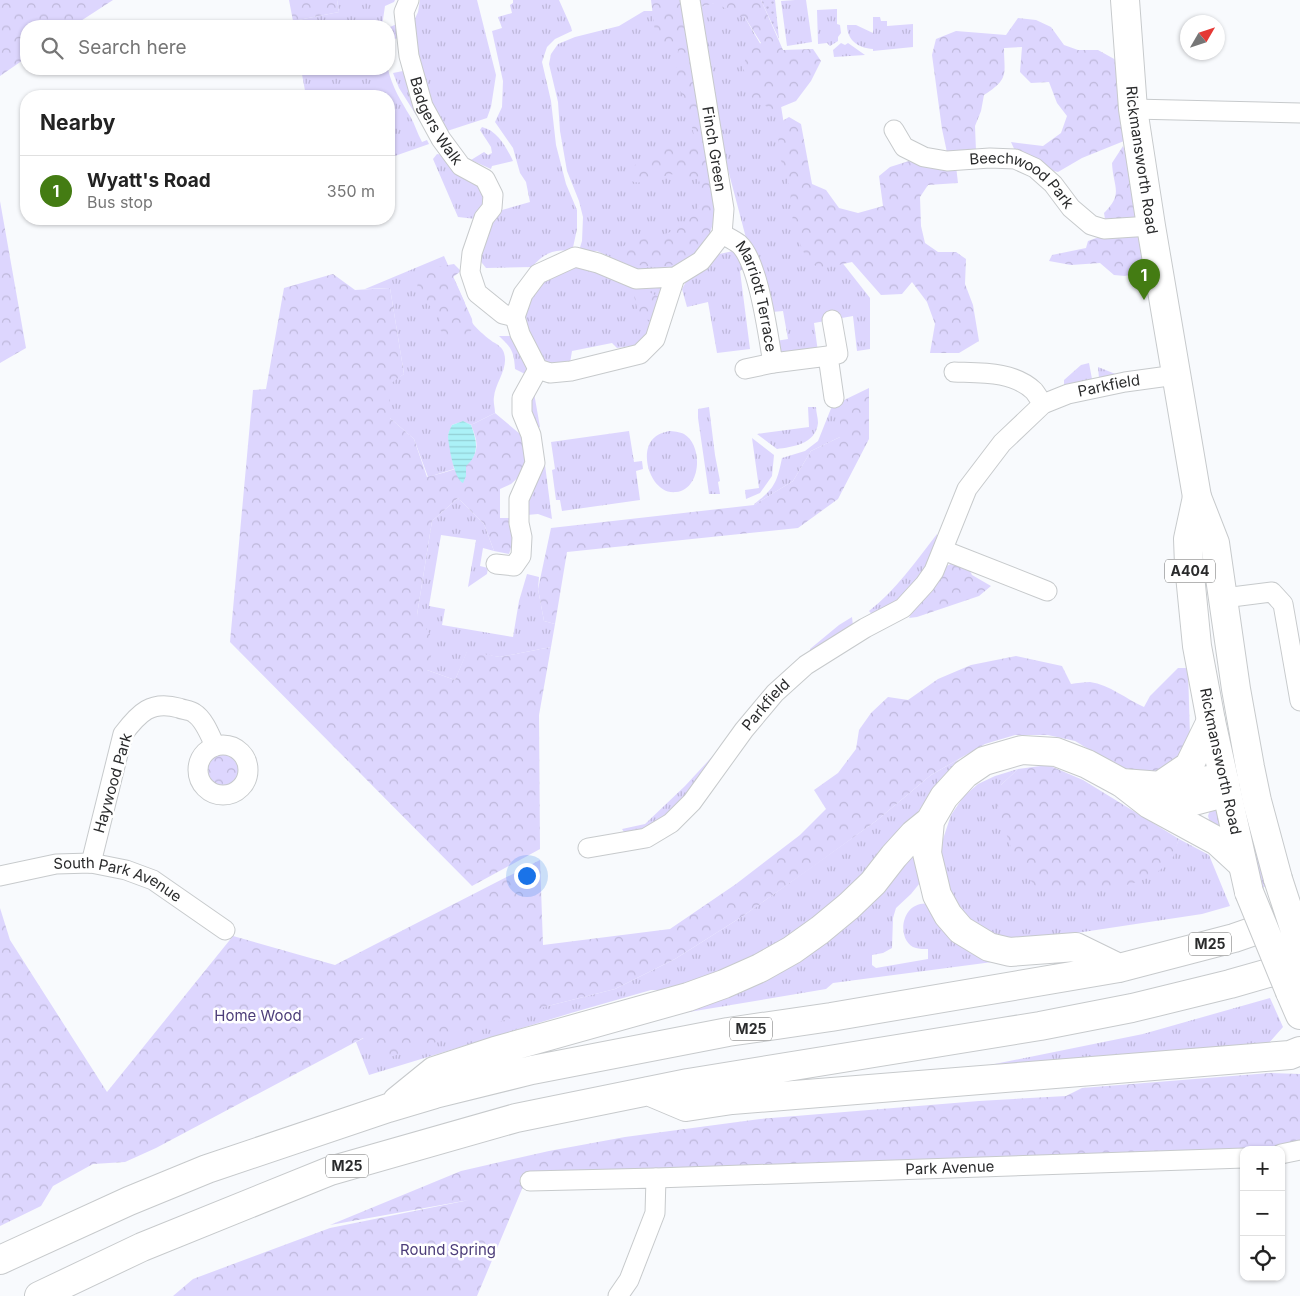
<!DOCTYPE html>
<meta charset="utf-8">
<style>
:root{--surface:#fff;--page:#f6f6f6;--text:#222;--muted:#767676;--line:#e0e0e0;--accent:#447c13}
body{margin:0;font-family:Inter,sans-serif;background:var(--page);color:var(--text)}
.controls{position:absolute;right:15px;bottom:15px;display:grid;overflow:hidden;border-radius:10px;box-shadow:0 1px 4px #0004}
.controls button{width:45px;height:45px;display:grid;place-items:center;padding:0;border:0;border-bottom:1px solid var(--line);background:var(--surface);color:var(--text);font:25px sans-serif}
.compass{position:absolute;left:1180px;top:15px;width:45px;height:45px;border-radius:50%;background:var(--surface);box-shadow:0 1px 4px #0004;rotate:51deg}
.you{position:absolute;left:526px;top:875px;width:18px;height:18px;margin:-12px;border:4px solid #fff;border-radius:50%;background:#1a73e8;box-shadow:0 0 0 8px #1a73e833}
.badge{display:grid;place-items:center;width:32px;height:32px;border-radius:50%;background:var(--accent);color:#fff;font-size:16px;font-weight:700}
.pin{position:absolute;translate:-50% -41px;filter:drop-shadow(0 1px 2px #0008)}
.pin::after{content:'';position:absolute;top:26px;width:18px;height:15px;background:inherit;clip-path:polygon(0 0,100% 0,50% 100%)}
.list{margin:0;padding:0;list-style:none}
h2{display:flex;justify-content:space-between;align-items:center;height:65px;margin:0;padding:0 20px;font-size:21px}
h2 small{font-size:16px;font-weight:400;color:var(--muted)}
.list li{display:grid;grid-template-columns:32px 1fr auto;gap:15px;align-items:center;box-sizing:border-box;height:70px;padding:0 20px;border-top:1px solid var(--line)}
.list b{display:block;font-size:19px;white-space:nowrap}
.list p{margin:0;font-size:16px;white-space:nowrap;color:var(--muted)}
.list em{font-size:16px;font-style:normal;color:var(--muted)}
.icon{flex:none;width:28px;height:28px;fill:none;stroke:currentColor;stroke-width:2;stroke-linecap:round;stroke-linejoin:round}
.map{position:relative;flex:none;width:1300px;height:1296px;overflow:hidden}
.search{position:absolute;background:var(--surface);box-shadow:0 1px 4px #0004;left:20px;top:20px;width:375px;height:55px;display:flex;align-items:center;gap:12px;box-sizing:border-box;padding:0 18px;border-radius:20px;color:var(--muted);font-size:19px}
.panel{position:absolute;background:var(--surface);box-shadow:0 1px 4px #0004;left:20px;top:90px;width:375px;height:135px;border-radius:20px}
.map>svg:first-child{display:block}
.grass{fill:url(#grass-tufts)}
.forest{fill:url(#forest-crowns)}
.garden{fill:url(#garden-dots)}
.water{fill:url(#water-rules)}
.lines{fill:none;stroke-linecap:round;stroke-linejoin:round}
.street-casing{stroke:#c7cacc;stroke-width:21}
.primary-casing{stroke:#c7cacc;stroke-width:30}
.highway-casing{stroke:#c7cacc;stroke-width:30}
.street{stroke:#fff;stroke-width:19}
.primary{stroke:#fff;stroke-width:28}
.highway{stroke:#fff;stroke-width:28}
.primary-bridge-casing{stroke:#c7cacc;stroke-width:30;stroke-linecap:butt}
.primary-bridge{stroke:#fff;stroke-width:28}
.labels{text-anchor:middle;stroke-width:5;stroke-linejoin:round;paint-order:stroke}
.shield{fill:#fff;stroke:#6a6b6b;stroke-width:1}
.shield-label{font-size:14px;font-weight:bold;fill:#2a2b2c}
.street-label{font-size:15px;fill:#2a2b2c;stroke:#fff}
.park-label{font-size:15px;fill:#4c3d79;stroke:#fff}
</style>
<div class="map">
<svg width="1300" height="1296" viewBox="0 0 1300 1296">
<defs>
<pattern id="grass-tufts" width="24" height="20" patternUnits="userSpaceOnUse" patternTransform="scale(1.25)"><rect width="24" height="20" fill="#ddd6fe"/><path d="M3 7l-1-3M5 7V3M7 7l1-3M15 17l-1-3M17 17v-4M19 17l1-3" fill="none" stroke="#beb8da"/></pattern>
<pattern id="forest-crowns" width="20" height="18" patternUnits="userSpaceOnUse" patternTransform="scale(1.25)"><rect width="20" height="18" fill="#ddd6fe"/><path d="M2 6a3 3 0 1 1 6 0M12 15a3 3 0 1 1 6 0" fill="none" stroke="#beb8da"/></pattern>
<pattern id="garden-dots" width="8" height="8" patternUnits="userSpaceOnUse" patternTransform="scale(1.25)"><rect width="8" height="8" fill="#ddd6fe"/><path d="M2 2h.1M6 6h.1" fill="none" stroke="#beb8da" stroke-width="1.8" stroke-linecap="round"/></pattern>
<pattern id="water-rules" width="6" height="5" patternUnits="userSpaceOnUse" patternTransform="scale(1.25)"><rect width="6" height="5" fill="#abf1f7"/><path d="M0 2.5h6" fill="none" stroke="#93cfd4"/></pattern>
</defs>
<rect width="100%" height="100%" fill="#f8fafd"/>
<path class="grass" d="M337,0H395L394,2L385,6L382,26H294L293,21L339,12Z
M420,0H477L496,75L491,107L487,118L444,132L429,103L413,48V23L418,12Z
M513,0H559L571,27L572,31L555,39L547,47L542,62L551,101L556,145L566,184L577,210V229L572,252C555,247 543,254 532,267L486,268L478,258L495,212L530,202L526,182L520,173L513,148L495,122L502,107L503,81L492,31L502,28L498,17L512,13L510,5L513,3Z
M795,0H806L812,42L787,46L781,1Z
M718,2L744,16L775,69L797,205L870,298V349L857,351L853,316L814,323L818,352L783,355L776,349V341L788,339L783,311L772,312L746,238L726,162L716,99L704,61L695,8Z
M837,9V24L840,25L841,33L838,37V41L830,46L827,43L818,44L817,10Z
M644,11H656L692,41L705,246L679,267L661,273L621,268L610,257L597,251L578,254L582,241L583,217L579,201L567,171L560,131L558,102L549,64L551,54L558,44L575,37L619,26Z
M873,17H880L881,21H887V26L913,24V47L873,51V49C858,48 847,40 847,25H856L873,33Z
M399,23V38L389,40L390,27Z
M841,43L845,45L848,43L865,55L834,57L833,50Z
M301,69H388C392,87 401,101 410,116C415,124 417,133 422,142L427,140L429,144L389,158V96H306Z
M408,70L419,110L416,115L399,88L393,73Z
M482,127C498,131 506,147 513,161L492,166L491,169L471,160L484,152L488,155L492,153L491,147L480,130Z
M437,154L444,155L455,173L483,187L486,203L476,219L458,217L433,159Z
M733,251L745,267L740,271L750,349L717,353L708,302L687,307L682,289L689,276L715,255Z
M444,256L465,303C465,320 480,332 493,342C497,344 503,348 504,353C509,368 495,383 494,397C493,402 495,408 495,413L471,425L463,421L452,425L448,435L454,469L428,477L414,439L390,418V383L404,374L390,288L365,289Z
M571,266L665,283L645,339L638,345L617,348L612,343L572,351L570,363L556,368L540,362L525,323L528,300L541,280Z
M499,336H512L527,365L525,374L515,369C514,352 512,348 499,336Z
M1089,363L1092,379L1064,385V380L1081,365Z
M1098,367L1118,375L1099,378Z
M534,393L540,427L537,428L529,403Z
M840,402V437L811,451L793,481L754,505V504C774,489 777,483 782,458L805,451L818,441L832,406Z
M709,407L715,455L720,481L718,482L720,494H709L698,418V409Z
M808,407H816C816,412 818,418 818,423C816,444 792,447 777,449L757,434L809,427Z
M629,431L634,462L642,461L643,469L636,471L640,500L562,511L560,500H556L552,470L555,469L551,442Z
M669,431C673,431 680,432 684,434C703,445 702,489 676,492C651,495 637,451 655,437C658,434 665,432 669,431Z
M752,438L774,455L772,476L760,493L746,499L745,490L759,488Z
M544,457L552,519L538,514L527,515V498Z
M458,498L484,524L494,551L483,548L480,566L488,568L487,574L468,587L476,540L441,535L429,606L445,609L442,625L513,637L519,601L527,574L539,577L538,589L544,621L555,624L551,647L500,657L467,652L455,680L427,670L417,615L432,521Z
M937,534V538C931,553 926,568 917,581C907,597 889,607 874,617L869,611C896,590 916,561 937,534Z
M852,617L853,626L810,652V649L839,625Z
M721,747C698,779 668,833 624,832L622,829L645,824L685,786Z
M959,759L938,782L911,822L846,896L766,952L715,974L667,990H651L571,1013L369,1075L356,1042L364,1038L548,1006L615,989L675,959L743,916L876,821L931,775Z
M1018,769L1001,785L1171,859L1179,839L1209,855L1230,906L1202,914L1030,940H1003L964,916L951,894L942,868V842L951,815L964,796L978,784L995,776Z
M1242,799L1248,807L1267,886L1261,888Z
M1219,809L1225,836L1213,832L1208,816L1210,810Z
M921,845L924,878L911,894L896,908L893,918L892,948L883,953L872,955V965L876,968L928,959V949C924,949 919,949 916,948C895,942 900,898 931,904L1000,961L833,983L826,989L647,1019L728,990Z
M1270,998L1283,1027L1268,1044L965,1070L1143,1034Z"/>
<path class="forest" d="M0,0H113L73,26H26V58L0,76Z
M289,0H337L339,12L293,21Z
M651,0H686L718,199C712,238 703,263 659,267C652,268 644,265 636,265C631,265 626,266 621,268L612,257C617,252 623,246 630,242C637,239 648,239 656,237C684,230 707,211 699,180C692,178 685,175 679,174C661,173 649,187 631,181L629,170L645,157L666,149L696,145L688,108L676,80L678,50L656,40Z
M693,0H761L783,50L813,49L821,61L811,81L796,101L774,110L753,100L743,67L748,51L761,43L744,16L740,17L716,3L695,8Z
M1018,18L1036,20L1051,27L1064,45L1078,50H1098L1116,60L1124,141L1082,158L1058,172L1046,169L1016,153L1011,142L1043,146L1061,133L1067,116L1057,103L1049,82L1031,83L1020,72L1022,47L1004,48C1004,74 1010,78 984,95L981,111L975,126L976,151L948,157L942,129L932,55L936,39L956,31L1006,35Z
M789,117L801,124L812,184L826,190L839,208L858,213L883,206L879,176L890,167L909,161L932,168L956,166L958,183L928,185L920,197L921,226L925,243L938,252H956L966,259L965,284L973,305L979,341L959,353H930L935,324L927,302L912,282L902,294L881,295L852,262L820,269L807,260L796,234L793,223L790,190L785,171L780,158L777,124Z
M1123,146C1131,164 1130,185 1134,205C1137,224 1145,243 1152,262L1143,271L1125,276L1114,275L1100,263L1071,265L1049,261L1052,255L1086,248L1088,241L1102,236L1106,225L1104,213C1124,193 1113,187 1112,163Z
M0,201L26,348L0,363Z
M454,264L461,271L453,277L472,319L473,329L463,337L449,338L440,330V317L418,293L417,280L430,268Z
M333,274L355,290L390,288L404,374L390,384V418L414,439L427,477C447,471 481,468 476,440C475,435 473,430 471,425L495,413L520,434L527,457L522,474L511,484L500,489V518H512L515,536L509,554L494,551L484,524L458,498L432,521L417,615L435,642L427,670L455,680L467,651L500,657L551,647L539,715L540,849L472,886L230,642L253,390L266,389L284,288Z
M645,290L659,297L657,318L648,320L639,314L634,296Z
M869,388V439L838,499L798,528L567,552L555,624L544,621L538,589L551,528L754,505L793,481L811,451L840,437V402Z
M953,563L968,567L972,575L991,586L979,596L917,617L909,618L916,604L942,568Z
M1016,656L1062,666L1071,684C1077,683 1084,682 1090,682C1110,685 1126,699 1144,707L1150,696L1178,668H1188L1190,738L1176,768L1156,772L1124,770L1075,741L1048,735H1015L985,744L931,775L876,821L811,868L743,916L675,959L615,989L548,1006L381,1060L363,1038L156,1148L125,1162L93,1164L53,1186L41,1206L0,1226V908L10,940L107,1092L233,936L335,965L540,860L543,945L670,929L736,884L800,835L826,809L814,790L838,773L856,749L859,730L871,713L888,697L908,700L938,679L971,665Z
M207 770a17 17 0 1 1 34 0a17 17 0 1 1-34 0Z
M1048,765L1083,780L1179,839C1176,846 1175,856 1170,861C1137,896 1082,889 1038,890L1016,861L997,808L1001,785L1018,769Z
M1270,1073L1300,1074V1145L1277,1150L530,1178L522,1189L477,1296H173L193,1279L330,1228L469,1200L330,1225L461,1171L549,1151L625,1137L760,1119L979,1101L1066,1096L1082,1088Z"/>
<path class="garden" d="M761,0H775L779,39Z"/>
<path class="water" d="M463,421L471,425C477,441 480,454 466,466V476L463,483C454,479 449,447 448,437C448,433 450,429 452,425Z"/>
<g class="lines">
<g class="street-casing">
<g id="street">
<path id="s1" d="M409,0L404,12L409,56L423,106L441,139L461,166L485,179L493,195L492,208L484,218L472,253L470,272L477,293L503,314L515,317"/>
<path d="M1133,109L1300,113"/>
<path id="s2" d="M894,130L904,147L924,157L947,161L990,158L1015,159L1035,168L1053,184L1071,208L1091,225L1104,229L1151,226"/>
<path id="s3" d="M722,234C727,237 734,240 739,244C759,262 768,336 773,363L828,356L834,398"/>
<path d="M675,277L655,339L640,354L571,371L550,373L538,369L520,334L515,317L523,294L538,274L575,257L598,263L636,279L675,277L701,261L722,234L724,209L690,0"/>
<path d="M828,356L838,354L832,320"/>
<path d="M745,369L773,363"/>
<path d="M954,372C981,373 1013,371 1034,391C1037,395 1040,400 1043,404"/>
<path d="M943,550L1047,591"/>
<path d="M496,564L514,566L521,556L522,537L519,523V499L535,463L531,435L522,413V398L538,369"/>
<path d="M1224,598L1272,592L1283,604L1300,701"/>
<circle cx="223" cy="770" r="25"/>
<path id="s4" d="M588,848L646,838L671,823L692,802L744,730L775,693L806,665L865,628L903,608L925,584L934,571L967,489L1002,443L1043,404L1068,394L1125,382L1176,375"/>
<path d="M91,863L123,734C139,713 151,700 179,708C183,710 190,710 194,713C204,719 210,735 215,746"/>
<path id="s5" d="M0,876L56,864L91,863L126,870L153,880L225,930"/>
<path d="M1281,1154L1300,1150"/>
<path id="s6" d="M656,1178L1244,1158"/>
<path d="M530,1181L656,1178L655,1213L629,1280L618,1296"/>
</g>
</g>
<g class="primary-casing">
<g id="primary">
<path id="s7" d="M1125,0L1133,109L1151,226L1197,497L1215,543L1236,689L1250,767L1257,801L1278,879"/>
<path id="s8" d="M1197,497L1188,539L1189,565L1197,646L1211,721L1249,892"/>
<path d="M1290,992L1300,1015"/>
</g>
</g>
<g class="highway-casing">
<path id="highway" d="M1122,783L1175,787L1209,780L1225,782L1218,793L1213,796L1175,806L1150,804
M1161,785L1189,766L1211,721
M930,821L927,853L937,895L948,915L961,930L989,947L1010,952L1076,947L1119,968
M648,1091L686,1107L732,1100L1290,1055L1300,1051
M397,1101L434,1071L495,1051L688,997L724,984L760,968L792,950L820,930L849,906L873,883L894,856L914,834L930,821L944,797L965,774L984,761L1022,750L1056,752L1087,764L1122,783L1149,804L1217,841L1242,864
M0,1260L129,1201L207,1169L388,1108L435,1094L532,1070L728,1032L831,1017L1119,968L1234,938L1286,920
M39,1296L142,1247L330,1171L516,1118L688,1083L1040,1026L1132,1008L1230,984L1300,964"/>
</g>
<use href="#street" class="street"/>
<use href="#primary" class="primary"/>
<use href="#highway" class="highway"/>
<g class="primary-bridge-casing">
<path id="primary-bridge" d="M1278,879L1297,937L1300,972
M1249,892L1290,992"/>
</g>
<use href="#primary-bridge" class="primary-bridge"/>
</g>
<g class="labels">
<g class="shield">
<rect x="1165" y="559.5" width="50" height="23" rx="4"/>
<rect x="1189" y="932.5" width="42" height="23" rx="4"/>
<rect x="730" y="1017.5" width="42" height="23" rx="4"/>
<rect x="326" y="1154.5" width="42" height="23" rx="4"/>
</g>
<g class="shield-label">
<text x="1190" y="576">A404</text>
<text x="1210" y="949">M25</text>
<text x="751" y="1034">M25</text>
<text x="347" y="1171">M25</text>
</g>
<g class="street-label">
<text dy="5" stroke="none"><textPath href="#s1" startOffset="128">Badgers Walk</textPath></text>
<text transform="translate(714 149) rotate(81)" y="5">Finch Green</text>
<text dy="5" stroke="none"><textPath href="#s7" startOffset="161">Rickmansworth Road</textPath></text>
<text dy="5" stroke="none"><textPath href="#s2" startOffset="148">Beechwood Park</textPath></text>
<text dy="5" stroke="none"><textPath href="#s3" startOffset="76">Marriott Terrace</textPath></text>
<text dy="5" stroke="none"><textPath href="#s4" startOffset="729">Parkfield</textPath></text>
<text dy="5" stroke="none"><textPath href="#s4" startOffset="240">Parkfield</textPath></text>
<text dy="5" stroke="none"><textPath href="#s8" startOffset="268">Rickmansworth Road</textPath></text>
<text transform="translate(113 783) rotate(-74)" y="5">Haywood Park</text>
<text dy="5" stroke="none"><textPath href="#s5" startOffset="122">South Park Avenue</textPath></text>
<text dy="5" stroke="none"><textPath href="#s6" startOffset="294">Park Avenue</textPath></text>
</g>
<g class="park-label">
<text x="258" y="1021">Home Wood</text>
<text x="448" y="1255">Round Spring</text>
</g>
</g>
</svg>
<div class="controls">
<button>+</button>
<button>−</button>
<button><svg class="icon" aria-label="locate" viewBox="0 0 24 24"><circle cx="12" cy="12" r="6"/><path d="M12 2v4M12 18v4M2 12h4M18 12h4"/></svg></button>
</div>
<svg class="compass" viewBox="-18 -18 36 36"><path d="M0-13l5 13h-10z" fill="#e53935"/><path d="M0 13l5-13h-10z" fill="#767676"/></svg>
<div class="you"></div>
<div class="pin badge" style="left:1144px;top:300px">1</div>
<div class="search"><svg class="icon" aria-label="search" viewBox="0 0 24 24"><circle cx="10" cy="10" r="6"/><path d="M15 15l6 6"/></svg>Search here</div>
<section class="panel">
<h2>Nearby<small></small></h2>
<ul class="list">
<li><span class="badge">1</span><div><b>Wyatt's Road</b><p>Bus stop</p></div><em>350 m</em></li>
</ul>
</section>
</div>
